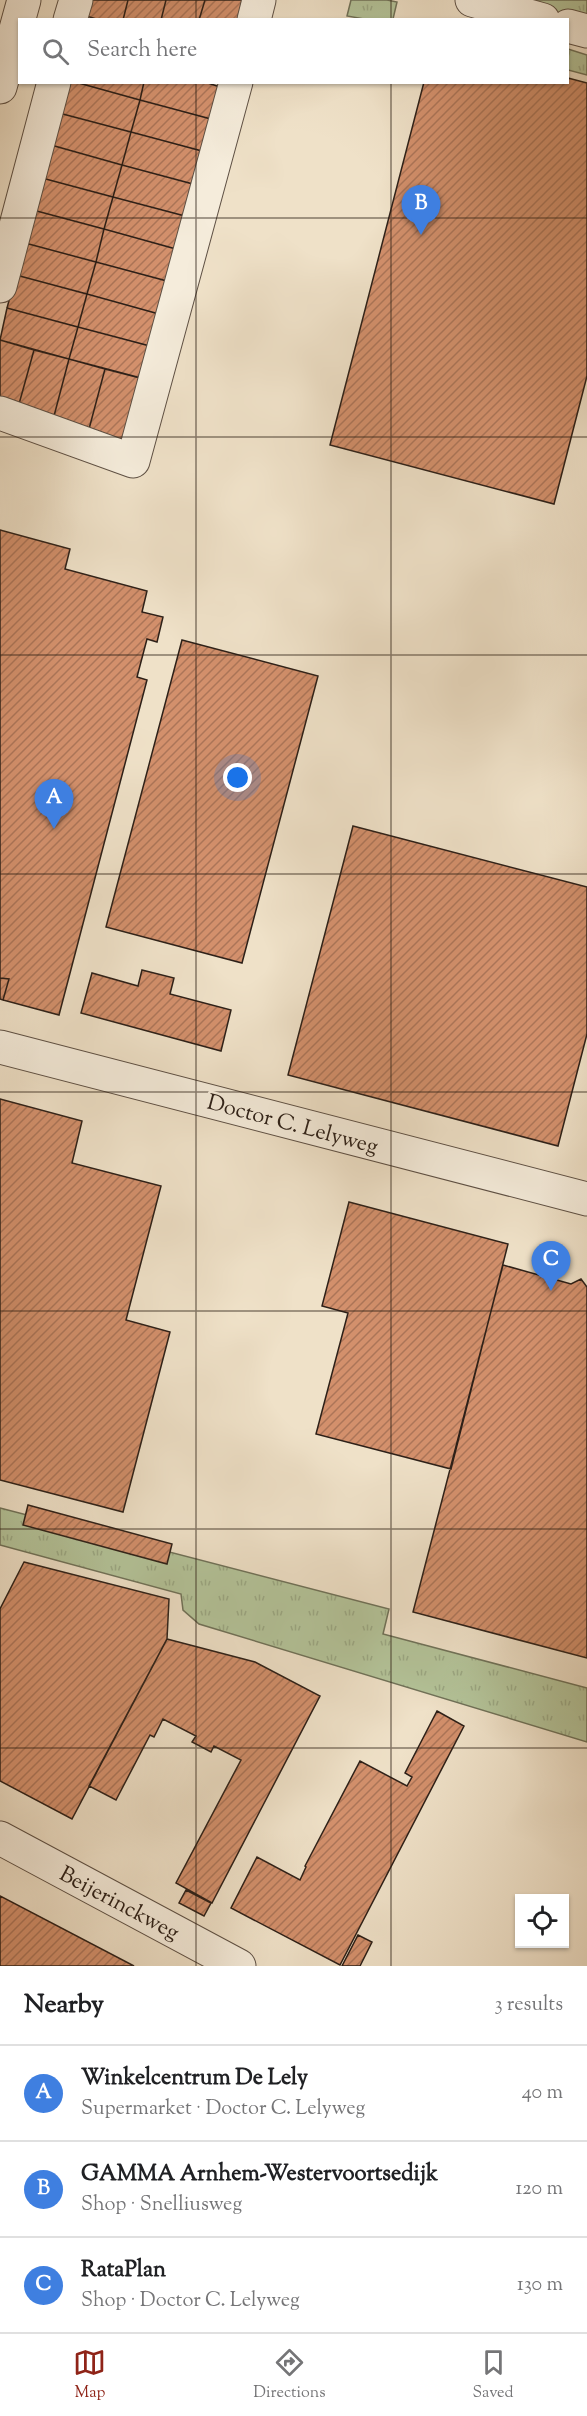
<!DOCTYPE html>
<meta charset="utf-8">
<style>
:root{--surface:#fff;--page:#f6f6f6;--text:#202124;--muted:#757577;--line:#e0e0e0;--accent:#8f2418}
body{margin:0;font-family:"Sorts Mill Goudy",serif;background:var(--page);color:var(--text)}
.controls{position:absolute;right:18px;bottom:18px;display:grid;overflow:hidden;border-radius:0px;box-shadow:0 2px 4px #0004}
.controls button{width:54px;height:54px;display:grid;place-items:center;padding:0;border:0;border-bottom:2px solid var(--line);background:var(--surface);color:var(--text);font:30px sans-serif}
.you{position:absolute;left:238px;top:778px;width:21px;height:21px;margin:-15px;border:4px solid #fff;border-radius:50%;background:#1a73e8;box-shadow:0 0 0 9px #1a73e833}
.badge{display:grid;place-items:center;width:39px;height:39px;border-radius:50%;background:var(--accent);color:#fff;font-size:20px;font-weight:700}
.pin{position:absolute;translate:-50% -50px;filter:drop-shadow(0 2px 3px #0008)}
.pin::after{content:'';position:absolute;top:32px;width:21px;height:18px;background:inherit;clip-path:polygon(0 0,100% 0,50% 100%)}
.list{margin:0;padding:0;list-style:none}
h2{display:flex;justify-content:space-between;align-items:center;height:78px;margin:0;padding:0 24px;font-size:26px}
h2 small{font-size:20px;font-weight:400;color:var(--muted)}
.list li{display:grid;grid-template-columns:39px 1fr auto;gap:18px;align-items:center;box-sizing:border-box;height:96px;padding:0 24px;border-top:2px solid var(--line)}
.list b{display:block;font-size:22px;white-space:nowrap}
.list p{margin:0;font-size:20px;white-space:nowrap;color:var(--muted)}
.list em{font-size:20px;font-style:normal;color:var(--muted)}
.icon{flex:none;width:33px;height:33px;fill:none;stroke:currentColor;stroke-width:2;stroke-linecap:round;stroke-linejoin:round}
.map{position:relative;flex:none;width:587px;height:1966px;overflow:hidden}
.search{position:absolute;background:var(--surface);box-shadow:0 2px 4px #0004;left:18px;right:18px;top:18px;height:66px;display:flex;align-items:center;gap:15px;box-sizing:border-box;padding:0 21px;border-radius:0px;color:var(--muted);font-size:22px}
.sheet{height:366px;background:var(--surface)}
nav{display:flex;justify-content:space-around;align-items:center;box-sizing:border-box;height:84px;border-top:2px solid var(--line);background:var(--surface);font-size:16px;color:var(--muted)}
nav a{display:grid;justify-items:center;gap:3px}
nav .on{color:var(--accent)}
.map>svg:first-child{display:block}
.grass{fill:url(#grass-tufts);stroke:#707259;stroke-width:1.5}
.building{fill:url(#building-hatch);stroke:#2d2018;stroke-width:1.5}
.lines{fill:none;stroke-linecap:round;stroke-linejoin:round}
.minor-casing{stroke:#5e5044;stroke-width:35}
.minor{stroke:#f5ecdb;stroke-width:33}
.grid{fill:none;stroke:#2d2018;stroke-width:1.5;stroke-opacity:0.55}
.labels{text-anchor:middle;stroke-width:5;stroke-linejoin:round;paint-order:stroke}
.street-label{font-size:22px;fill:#2d2018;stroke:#f5ecdb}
</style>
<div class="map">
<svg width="587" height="1966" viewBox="0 0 587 1966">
<defs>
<pattern id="grass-tufts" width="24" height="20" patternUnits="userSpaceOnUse" patternTransform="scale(1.5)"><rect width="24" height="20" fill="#b4c49a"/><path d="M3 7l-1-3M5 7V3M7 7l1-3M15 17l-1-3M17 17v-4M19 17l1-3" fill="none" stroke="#9ba884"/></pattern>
<pattern id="building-hatch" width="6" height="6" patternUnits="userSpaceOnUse" patternTransform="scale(1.5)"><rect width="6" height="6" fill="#d3906c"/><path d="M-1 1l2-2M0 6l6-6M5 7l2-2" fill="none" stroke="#ac7558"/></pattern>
</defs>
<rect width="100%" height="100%" fill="#efe1c8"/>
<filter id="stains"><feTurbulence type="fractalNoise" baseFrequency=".00333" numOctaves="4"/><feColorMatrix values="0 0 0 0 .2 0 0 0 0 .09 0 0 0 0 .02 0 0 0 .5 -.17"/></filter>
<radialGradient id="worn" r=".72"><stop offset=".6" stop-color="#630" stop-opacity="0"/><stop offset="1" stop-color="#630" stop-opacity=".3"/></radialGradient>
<path class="grass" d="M351,0H387L397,2L393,19H364L347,16Z
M508,0H587V21Z
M568,49L587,55V75L568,70Z
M0,1508L389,1609L383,1634L587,1688V1742L199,1624L183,1610L181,1594L0,1545Z"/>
<path class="building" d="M91,0H128L123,20H100L86,16Z
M128,0H166L161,20H123Z
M166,0H205L199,20H161Z
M205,0H243L238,20H199Z
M568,78L587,83V376L554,504L330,445L424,82H568Z
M68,82H75L140,100L131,132L59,113Z
M75,82H144L140,100Z
M144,82H205L220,87L211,119L140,100Z
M140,100L211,119L202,151L131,132Z
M59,113L131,132L122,165L51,145Z
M131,132L202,151L193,184L122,165Z
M51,145L122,165L113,197L42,178Z
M122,165L193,184L185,216L113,197Z
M42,178L113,197L104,229L33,210Z
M113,197L185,216L176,249L104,229Z
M33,210L104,229L96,262L25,243Z
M104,229L176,249L167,281L96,262Z
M25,243L96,262L87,294L16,275Z
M96,262L167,281L159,314L87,294Z
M16,275L87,294L78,327L7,308Z
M87,294L159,314L150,346L78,327Z
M7,308L78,327L69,359L0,340Z
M78,327L150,346L141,378L69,359Z
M0,340L34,350L19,404L0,397Z
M34,350L69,359L54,416L19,404Z
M69,359L105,369L89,429L54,416Z
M105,369L140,378L124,442L89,429Z
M0,530L70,549L65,569L147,591L142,612L163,617L157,642L147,639L137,677L147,680L59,1015L3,1000L9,979L0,978Z
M182,640L318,676L242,963L106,927Z
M353,826L587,887V1034L558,1146L288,1075Z
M142,970L174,978L170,994L231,1010L221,1051L81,1013L92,973L138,986Z
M0,978L9,979L3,1000L0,999Z
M0,1099L82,1121L72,1163L161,1186L126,1320L170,1332L123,1512L0,1480Z
M349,1202L508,1244L451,1469L316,1434L348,1313L322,1306Z
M503,1265L571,1284L581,1279L587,1287V1658L413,1612Z
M28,1505L172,1544L167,1564L23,1525Z
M24,1562L169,1599L167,1639L72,1819L0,1781V1609Z
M167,1639L255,1662L320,1696L212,1903L176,1883L241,1760L214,1746L211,1752L192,1742L196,1736L163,1719L154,1737L150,1735L116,1800L89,1786Z
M437,1711L464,1726L340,1965L231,1908L257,1857L300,1880L306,1867L305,1866L360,1761L407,1786L412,1777L405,1773Z
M186,1890L211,1903L204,1916L179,1903Z
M0,1896L134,1966H0Z
M358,1935L372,1942L360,1966H342Z"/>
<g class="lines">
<g class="minor-casing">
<path id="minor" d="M472,0L543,20
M70,20L76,0
M254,20L259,0
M568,26L587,31
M0,87L24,0
M0,286L54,82
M0,413L133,461L236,82
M0,1047L587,1199
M0,1838L239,1966"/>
</g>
<use href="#minor" class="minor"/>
</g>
<path class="grid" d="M196,0V20M391,0V20M196,82V1966M391,82V1966M0,218H587M0,437H587M0,655H587M0,874H587M0,1092H587M0,1311H587M0,1529H587M0,1748H587"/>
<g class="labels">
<g class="street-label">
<text transform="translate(293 1123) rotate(15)" y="8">Doctor C. Lelyweg</text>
<text transform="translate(120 1902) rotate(28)" y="8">Beijerinckweg</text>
</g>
</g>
<rect width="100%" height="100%" filter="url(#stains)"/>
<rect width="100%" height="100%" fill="url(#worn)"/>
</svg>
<div class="controls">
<button><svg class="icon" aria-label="locate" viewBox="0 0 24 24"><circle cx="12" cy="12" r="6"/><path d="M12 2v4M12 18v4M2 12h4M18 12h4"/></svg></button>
</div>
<div class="you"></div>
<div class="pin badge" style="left:54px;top:829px;background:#3f7fe0">A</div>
<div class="pin badge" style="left:421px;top:235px;background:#3f7fe0">B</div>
<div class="pin badge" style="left:551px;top:1291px;background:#3f7fe0">C</div>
<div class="search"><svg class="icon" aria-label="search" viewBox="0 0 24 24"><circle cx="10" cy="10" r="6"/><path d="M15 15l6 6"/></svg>Search here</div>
</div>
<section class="sheet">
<h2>Nearby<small>3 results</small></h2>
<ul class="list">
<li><span class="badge" style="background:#3f7fe0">A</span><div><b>Winkelcentrum De Lely</b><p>Supermarket · Doctor C. Lelyweg</p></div><em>40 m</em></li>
<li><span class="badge" style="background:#3f7fe0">B</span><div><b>GAMMA Arnhem-Westervoortsedijk</b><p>Shop · Snelliusweg</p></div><em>120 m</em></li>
<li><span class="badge" style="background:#3f7fe0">C</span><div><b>RataPlan</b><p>Shop · Doctor C. Lelyweg</p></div><em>130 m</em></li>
</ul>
</section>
<nav>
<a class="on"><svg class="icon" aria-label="map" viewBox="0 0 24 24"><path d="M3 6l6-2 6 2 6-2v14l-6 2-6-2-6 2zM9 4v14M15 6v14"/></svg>Map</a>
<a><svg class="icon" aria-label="directions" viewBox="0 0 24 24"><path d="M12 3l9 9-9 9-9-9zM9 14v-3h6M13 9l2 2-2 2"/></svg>Directions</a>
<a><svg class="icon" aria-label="saved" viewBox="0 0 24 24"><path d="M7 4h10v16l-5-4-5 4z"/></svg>Saved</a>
</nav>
